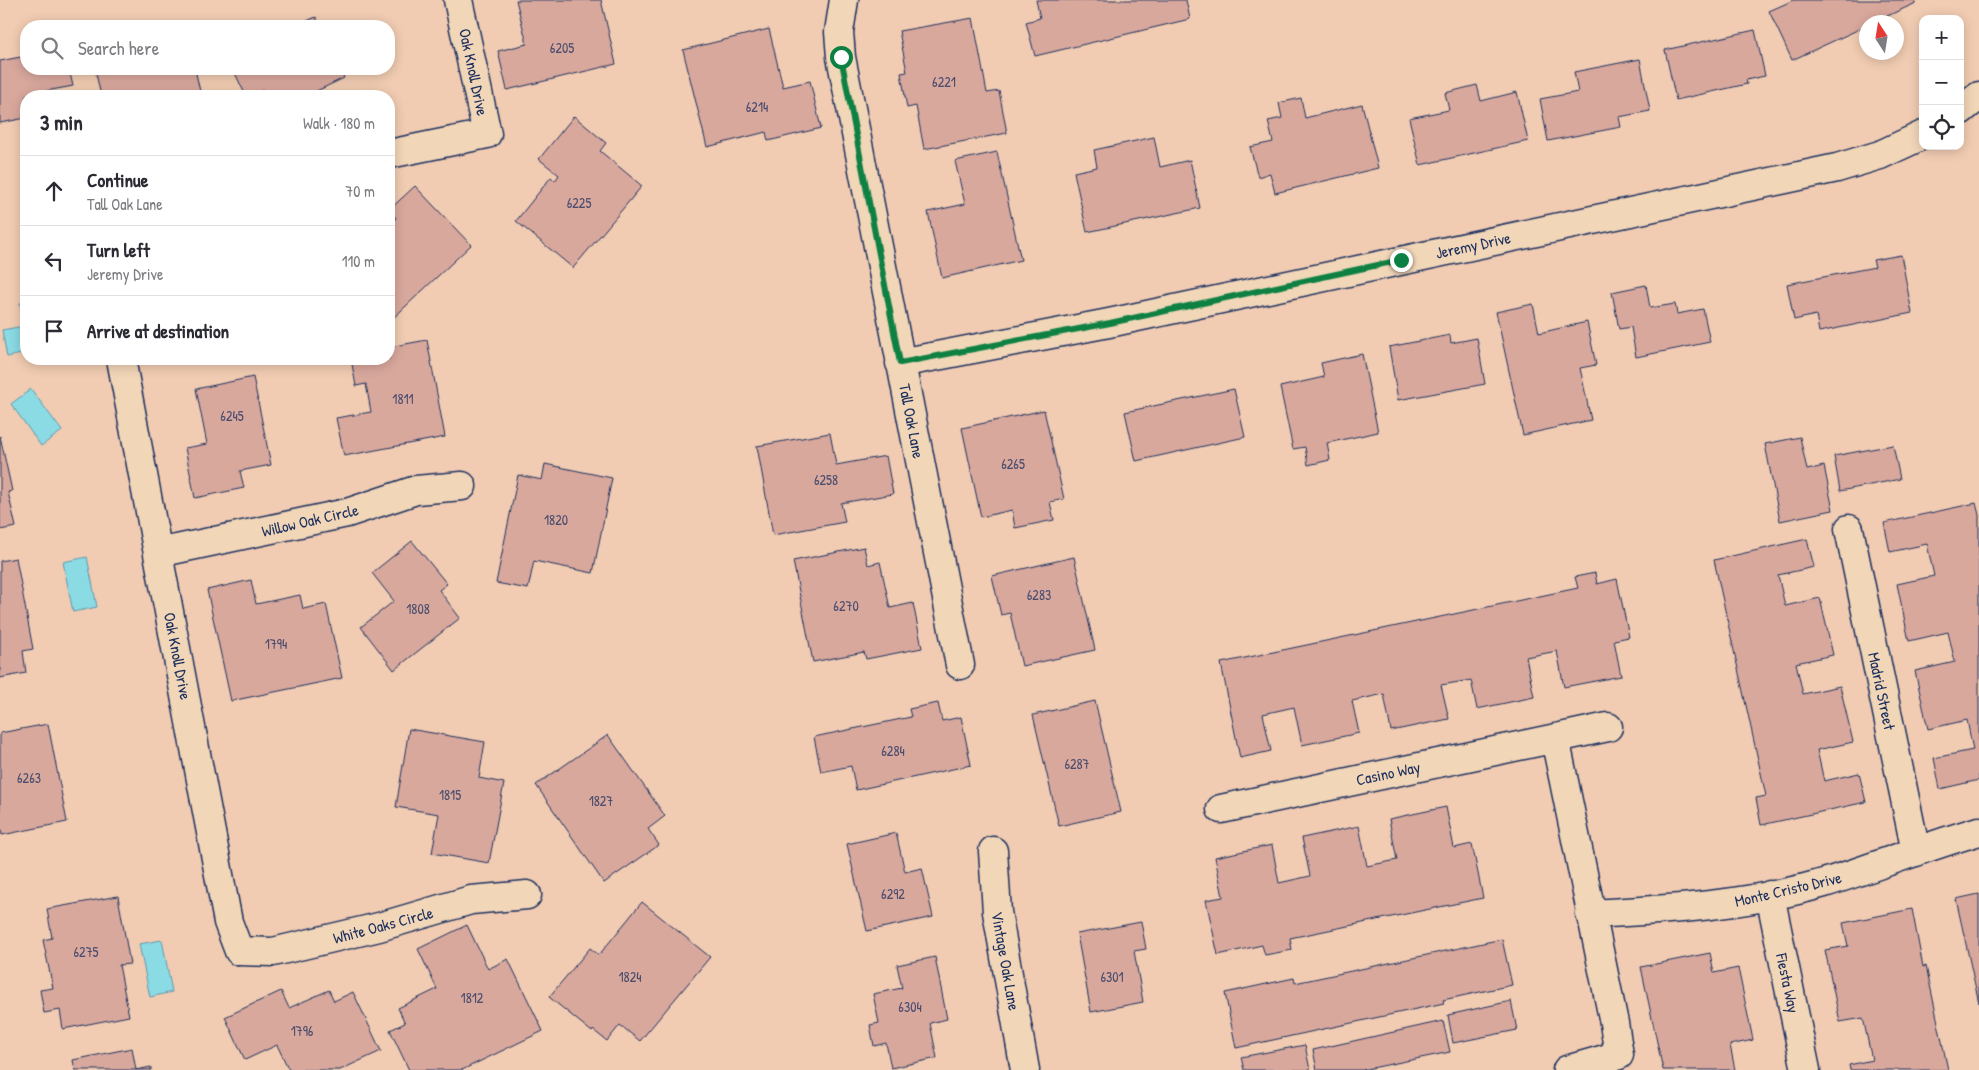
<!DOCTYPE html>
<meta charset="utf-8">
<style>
:root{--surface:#fff;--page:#f2f2f3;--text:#2b2b33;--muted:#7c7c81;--line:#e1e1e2}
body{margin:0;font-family:"Patrick Hand",sans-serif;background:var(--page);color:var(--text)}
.controls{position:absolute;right:15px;top:15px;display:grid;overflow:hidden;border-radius:10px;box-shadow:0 2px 12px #0003}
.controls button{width:45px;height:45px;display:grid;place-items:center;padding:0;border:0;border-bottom:1px solid var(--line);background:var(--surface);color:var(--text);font:25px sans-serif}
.compass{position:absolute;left:1859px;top:15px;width:45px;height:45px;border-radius:50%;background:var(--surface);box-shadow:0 2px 12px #0003;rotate:348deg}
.stop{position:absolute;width:15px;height:15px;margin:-11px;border:4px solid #0b8043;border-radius:50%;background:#fff}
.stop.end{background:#0b8043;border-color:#fff;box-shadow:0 1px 5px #0008}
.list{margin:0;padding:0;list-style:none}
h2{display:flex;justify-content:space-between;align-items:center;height:65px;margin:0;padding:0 20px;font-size:21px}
h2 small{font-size:16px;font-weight:400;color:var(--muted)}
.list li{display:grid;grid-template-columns:32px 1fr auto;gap:15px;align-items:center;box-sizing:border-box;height:70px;padding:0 20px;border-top:1px solid var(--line)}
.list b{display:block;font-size:19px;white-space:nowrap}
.list p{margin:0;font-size:16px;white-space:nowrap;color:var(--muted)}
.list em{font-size:16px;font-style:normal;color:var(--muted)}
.icon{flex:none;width:28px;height:28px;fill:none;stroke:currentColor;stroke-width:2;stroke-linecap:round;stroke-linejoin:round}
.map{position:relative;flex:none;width:1979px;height:1070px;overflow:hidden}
.search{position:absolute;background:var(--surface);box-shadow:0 2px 12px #0003;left:20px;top:20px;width:375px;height:55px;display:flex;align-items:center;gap:12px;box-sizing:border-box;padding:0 18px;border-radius:20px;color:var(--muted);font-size:19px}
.panel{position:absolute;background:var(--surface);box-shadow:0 2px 12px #0003;left:20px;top:90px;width:375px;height:275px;border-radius:20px}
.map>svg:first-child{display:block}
.water{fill:#8bdbe4;stroke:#5e96ae}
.building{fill:#d9a89d;stroke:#1b2f5e}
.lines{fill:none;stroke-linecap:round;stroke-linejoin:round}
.street-casing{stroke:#1b2f5e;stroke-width:31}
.street{stroke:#f2d6b8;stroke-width:28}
.route{stroke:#0b8043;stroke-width:6}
.labels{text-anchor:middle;stroke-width:4.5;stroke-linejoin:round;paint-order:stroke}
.number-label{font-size:14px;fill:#4a4d6e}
.street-label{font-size:16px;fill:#1b2f5e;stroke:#f2d6b8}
</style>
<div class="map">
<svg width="1979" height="1070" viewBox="0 0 1979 1070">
<rect width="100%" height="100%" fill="#f1ccb2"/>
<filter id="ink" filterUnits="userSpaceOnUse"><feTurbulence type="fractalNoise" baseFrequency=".02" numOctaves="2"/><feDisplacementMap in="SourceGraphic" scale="10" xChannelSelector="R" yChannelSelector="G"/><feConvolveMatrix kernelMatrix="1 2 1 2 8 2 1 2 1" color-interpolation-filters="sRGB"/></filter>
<g filter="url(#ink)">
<path class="water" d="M26,302V353L7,357L2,330L24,326L20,303Z
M31,389L62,431L41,446L11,404Z
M87,557L97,607L73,612L63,562Z
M162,940L172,992L150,997L139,944Z"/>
<path class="building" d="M516,0H601L616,64L507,90L498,51L527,44Z
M1036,0H1186L1190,19L1035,56L1026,22L1040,18Z
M1794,0H1914L1916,3L1874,22H1866V26L1792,60L1769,11Z
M316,17L320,26H295Z
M973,18L987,93L999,91L1007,133L924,149L916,106L907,108L901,73L907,72L899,31Z
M769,29L783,87L810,81L821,128L768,141L766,132L707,147L683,50Z
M1755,30L1765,76L1746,80L1747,84L1676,100L1665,50Z
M26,56V69H69L73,86L46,91L47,96H26V118L0,123V61Z
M1640,59L1650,111L1619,117L1621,127L1548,141L1540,99L1578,92L1574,72Z
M95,69H195L201,96H101Z
M233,69H340L344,78L306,96H266L263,90L250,96H246Z
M1477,85L1481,101L1517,92L1528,141L1420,165L1409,118L1449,110L1445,93Z
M1301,98L1305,118L1362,104L1378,168L1275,193L1270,173L1258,177L1250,147L1273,142L1268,121L1282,118L1279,103Z
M574,116L606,143L600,151L642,186L573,268L516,221L551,177L555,181L559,175L539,159Z
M1154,137L1160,167L1190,160L1200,208L1087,232L1074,172L1097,167L1094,150Z
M997,152L1021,260L942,278L928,212L965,204L955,161Z
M415,186L471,245L389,322V225L396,218L389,210Z
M1901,255L1912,313L1819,332L1816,315L1794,320L1787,284L1875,267L1873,260Z
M1646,285L1650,308L1675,304L1677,314L1703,309L1710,342L1636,357L1631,327L1619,329L1612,292Z
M1533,304L1539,333L1587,322L1596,365L1580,368L1591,420L1523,435L1496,312Z
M1450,335L1451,343L1477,338L1485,384L1398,400L1389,347Z
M427,340L445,437L344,456L336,418L371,412L366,384L356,386L351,359H389V347Z
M1362,354L1378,432L1327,443L1330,460L1308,465L1305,447L1293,449L1280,387L1324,377L1321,363Z
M253,377L271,465L240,471L244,488L195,498L185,448L207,444L196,389Z
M1234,389L1245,437L1136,461L1125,412Z
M1044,410L1064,499L1050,502L1054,520L1015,528L1012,510L981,517L962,428Z
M830,433L836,465L886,456L893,494L841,503L845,522L773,535L757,446Z
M0,436L12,491L8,492L16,527L0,530Z
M1800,437L1807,470L1824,466L1833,510L1780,521L1765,444Z
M1893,445L1900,479L1840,491L1834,456Z
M545,464L612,478L593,573L534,561L528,589L496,583L518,475L542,480Z
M1976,503L1979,515V780L1940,789L1934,758L1973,750L1967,720L1928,729L1915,671L1955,662L1948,632L1909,641L1897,584L1934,576L1927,544L1890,552L1884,523Z
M1807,539L1814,567L1778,575L1785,606L1820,598L1833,655L1796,663L1803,694L1840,686L1853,742L1817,750L1824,781L1859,773L1866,802L1761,825L1756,798L1766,796L1714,560Z
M412,541L447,584L439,590L460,618L394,670L361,627L394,601L372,573Z
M864,547L868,565L880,562L890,608L913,603L922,648L866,659L864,652L813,662L793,561Z
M1074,557L1095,650L1022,666L1010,613L1001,615L992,576Z
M16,558L33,649L23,651L26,673L0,678V561Z
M1595,573L1597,584L1617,579L1629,637L1614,640L1621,676L1564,687L1557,651L1526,657L1534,697L1477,709L1471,680L1441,685L1449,719L1391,731L1384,694L1352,701L1359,733L1302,745L1294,707L1263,714L1271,751L1240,758L1221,663L1578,588L1575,577Z
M251,580L256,604L300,595L303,609L326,604L342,678L231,701L207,590Z
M1095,701L1121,812L1059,826L1033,715Z
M938,703L942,721L961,717L971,765L856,790L851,766L821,772L814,737L911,717L909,709Z
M48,724L67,822L2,835L0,826V733Z
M409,729L485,742L479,778L504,783L489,863L432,853L439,814L396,807Z
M608,735L665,816L648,829L659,845L604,883L536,785Z
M1446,807L1454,848L1472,844L1483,898L1290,938L1292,950L1265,955L1262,945L1218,955L1206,900L1223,897L1215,857L1272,845L1279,883L1310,876L1302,838L1359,826L1367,866L1397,860L1389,819Z
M896,833L905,872L922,868L933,917L867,931L847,844Z
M1979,894V1003L1956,899Z
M118,896L130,964L119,965L129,1016L63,1029L60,1010L44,1013L40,990L53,988L43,940L52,938L47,909Z
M642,902L710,957L640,1041L620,1025L607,1041L593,1030L592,1032L549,997L590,948L599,955Z
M1912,909L1923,967L1926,966L1948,1070H1850L1849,1065L1872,1060L1863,1018L1840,1022L1825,950L1848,946L1843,923Z
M1141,922L1146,949L1134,951L1143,1002L1091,1012L1077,934Z
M467,925L488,969L508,959L543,1031L462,1070H409L390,1030L405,1023L398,1008L437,989L418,949Z
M1502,939L1512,985L1443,1000L1444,1003L1236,1048L1225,993L1294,978L1295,983Z
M1710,953L1714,973L1738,968L1753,1040L1730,1045L1735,1070H1663L1641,967Z
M935,957L947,1019L930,1023L937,1058L891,1068L886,1043L874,1046L870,1025L879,1023L873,994L902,988L897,965Z
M329,990L334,1001L353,992L381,1051L340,1070H289L277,1045L245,1060L225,1017L281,991L289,1008Z
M1511,1001L1517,1030L1453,1043L1448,1015Z
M1443,1021L1450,1052L1362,1070H1317L1313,1050Z
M1305,1045L1310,1070H1244L1241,1057Z
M132,1048L136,1070L151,1067V1070H75L73,1060Z"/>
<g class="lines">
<g class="street-casing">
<path id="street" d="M844,0L839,32L841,57L960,665
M1960,111L1979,96
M389,154L487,134L458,0
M121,359L228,922L239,951L273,952L379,927L471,900L527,895
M900,363L1109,323L1837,168L1880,155L1923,135
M1849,529L1916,852
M158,553L347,513L416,490L462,486
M1555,738L1614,1023L1619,1055L1567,1070
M1221,809L1608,727
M993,851L997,912L1025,1070
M1770,895L1806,1070
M1590,914C1669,910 1748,905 1824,883C1876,867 1927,846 1979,831"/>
</g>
<use href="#street" class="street"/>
</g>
</g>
<g class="lines" filter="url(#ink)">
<path class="route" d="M841,57L900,363L1110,323L1401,260"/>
</g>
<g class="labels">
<g class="number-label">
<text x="562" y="53">6205</text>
<text x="944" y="87">6221</text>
<text x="757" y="112">6214</text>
<text x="579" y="208">6225</text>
<text x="403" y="404">1811</text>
<text x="232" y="421">6245</text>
<text x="1013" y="469">6265</text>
<text x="826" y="485">6258</text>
<text x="556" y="525">1820</text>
<text x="1039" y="600">6283</text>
<text x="846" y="611">6270</text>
<text x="418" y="614">1808</text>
<text x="276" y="649">1794</text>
<text x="893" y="756">6284</text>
<text x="1077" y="769">6287</text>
<text x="29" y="783">6263</text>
<text x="450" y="800">1815</text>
<text x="601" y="806">1827</text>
<text x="893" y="899">6292</text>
<text x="86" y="957">6275</text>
<text x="630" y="982">1824</text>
<text x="1112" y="982">6301</text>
<text x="472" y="1003">1812</text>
<text x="910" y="1012">6304</text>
<text x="302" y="1036">1796</text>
</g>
<g class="street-label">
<text transform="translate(474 72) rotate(78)" y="6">Oak Knoll Drive</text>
<text transform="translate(1473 245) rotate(-12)" y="6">Jeremy Drive</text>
<text transform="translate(912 421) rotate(79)" y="6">Tall Oak Lane</text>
<text transform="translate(310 520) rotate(-13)" y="6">Willow Oak Circle</text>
<text transform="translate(178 656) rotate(79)" y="6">Oak Knoll Drive</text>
<text transform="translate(1882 691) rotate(78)" y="6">Madrid Street</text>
<text transform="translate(1388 773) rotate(-12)" y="6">Casino Way</text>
<text transform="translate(1788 889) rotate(-13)" y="6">Monte Cristo Drive</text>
<text transform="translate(383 925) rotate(-15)" y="6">White Oaks Circle</text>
<text transform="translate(1006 961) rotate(80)" y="6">Vintage Oak Lane</text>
<text transform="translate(1788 983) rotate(78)" y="6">Fiesta Way</text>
</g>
</g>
</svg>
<div class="controls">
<button>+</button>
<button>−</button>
<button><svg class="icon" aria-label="locate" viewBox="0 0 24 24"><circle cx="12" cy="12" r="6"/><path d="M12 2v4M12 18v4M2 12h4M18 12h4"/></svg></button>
</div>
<svg class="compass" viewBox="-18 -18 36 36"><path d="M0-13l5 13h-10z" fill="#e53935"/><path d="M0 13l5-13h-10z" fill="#7c7c81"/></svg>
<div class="stop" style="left:841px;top:57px"></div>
<div class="stop end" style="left:1401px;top:260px"></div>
<div class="search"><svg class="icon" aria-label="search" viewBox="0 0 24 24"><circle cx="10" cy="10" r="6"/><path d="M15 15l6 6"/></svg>Search here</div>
<section class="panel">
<h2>3 min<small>Walk · 180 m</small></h2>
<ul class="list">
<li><svg class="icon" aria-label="ahead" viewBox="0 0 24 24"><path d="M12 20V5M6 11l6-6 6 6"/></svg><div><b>Continue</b><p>Tall Oak Lane</p></div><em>70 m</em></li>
<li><svg class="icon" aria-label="left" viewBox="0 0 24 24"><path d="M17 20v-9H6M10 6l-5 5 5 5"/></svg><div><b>Turn left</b><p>Jeremy Drive</p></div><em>110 m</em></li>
<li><svg class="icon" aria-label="arrive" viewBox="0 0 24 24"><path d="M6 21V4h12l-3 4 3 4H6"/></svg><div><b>Arrive at destination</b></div></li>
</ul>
</section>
</div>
